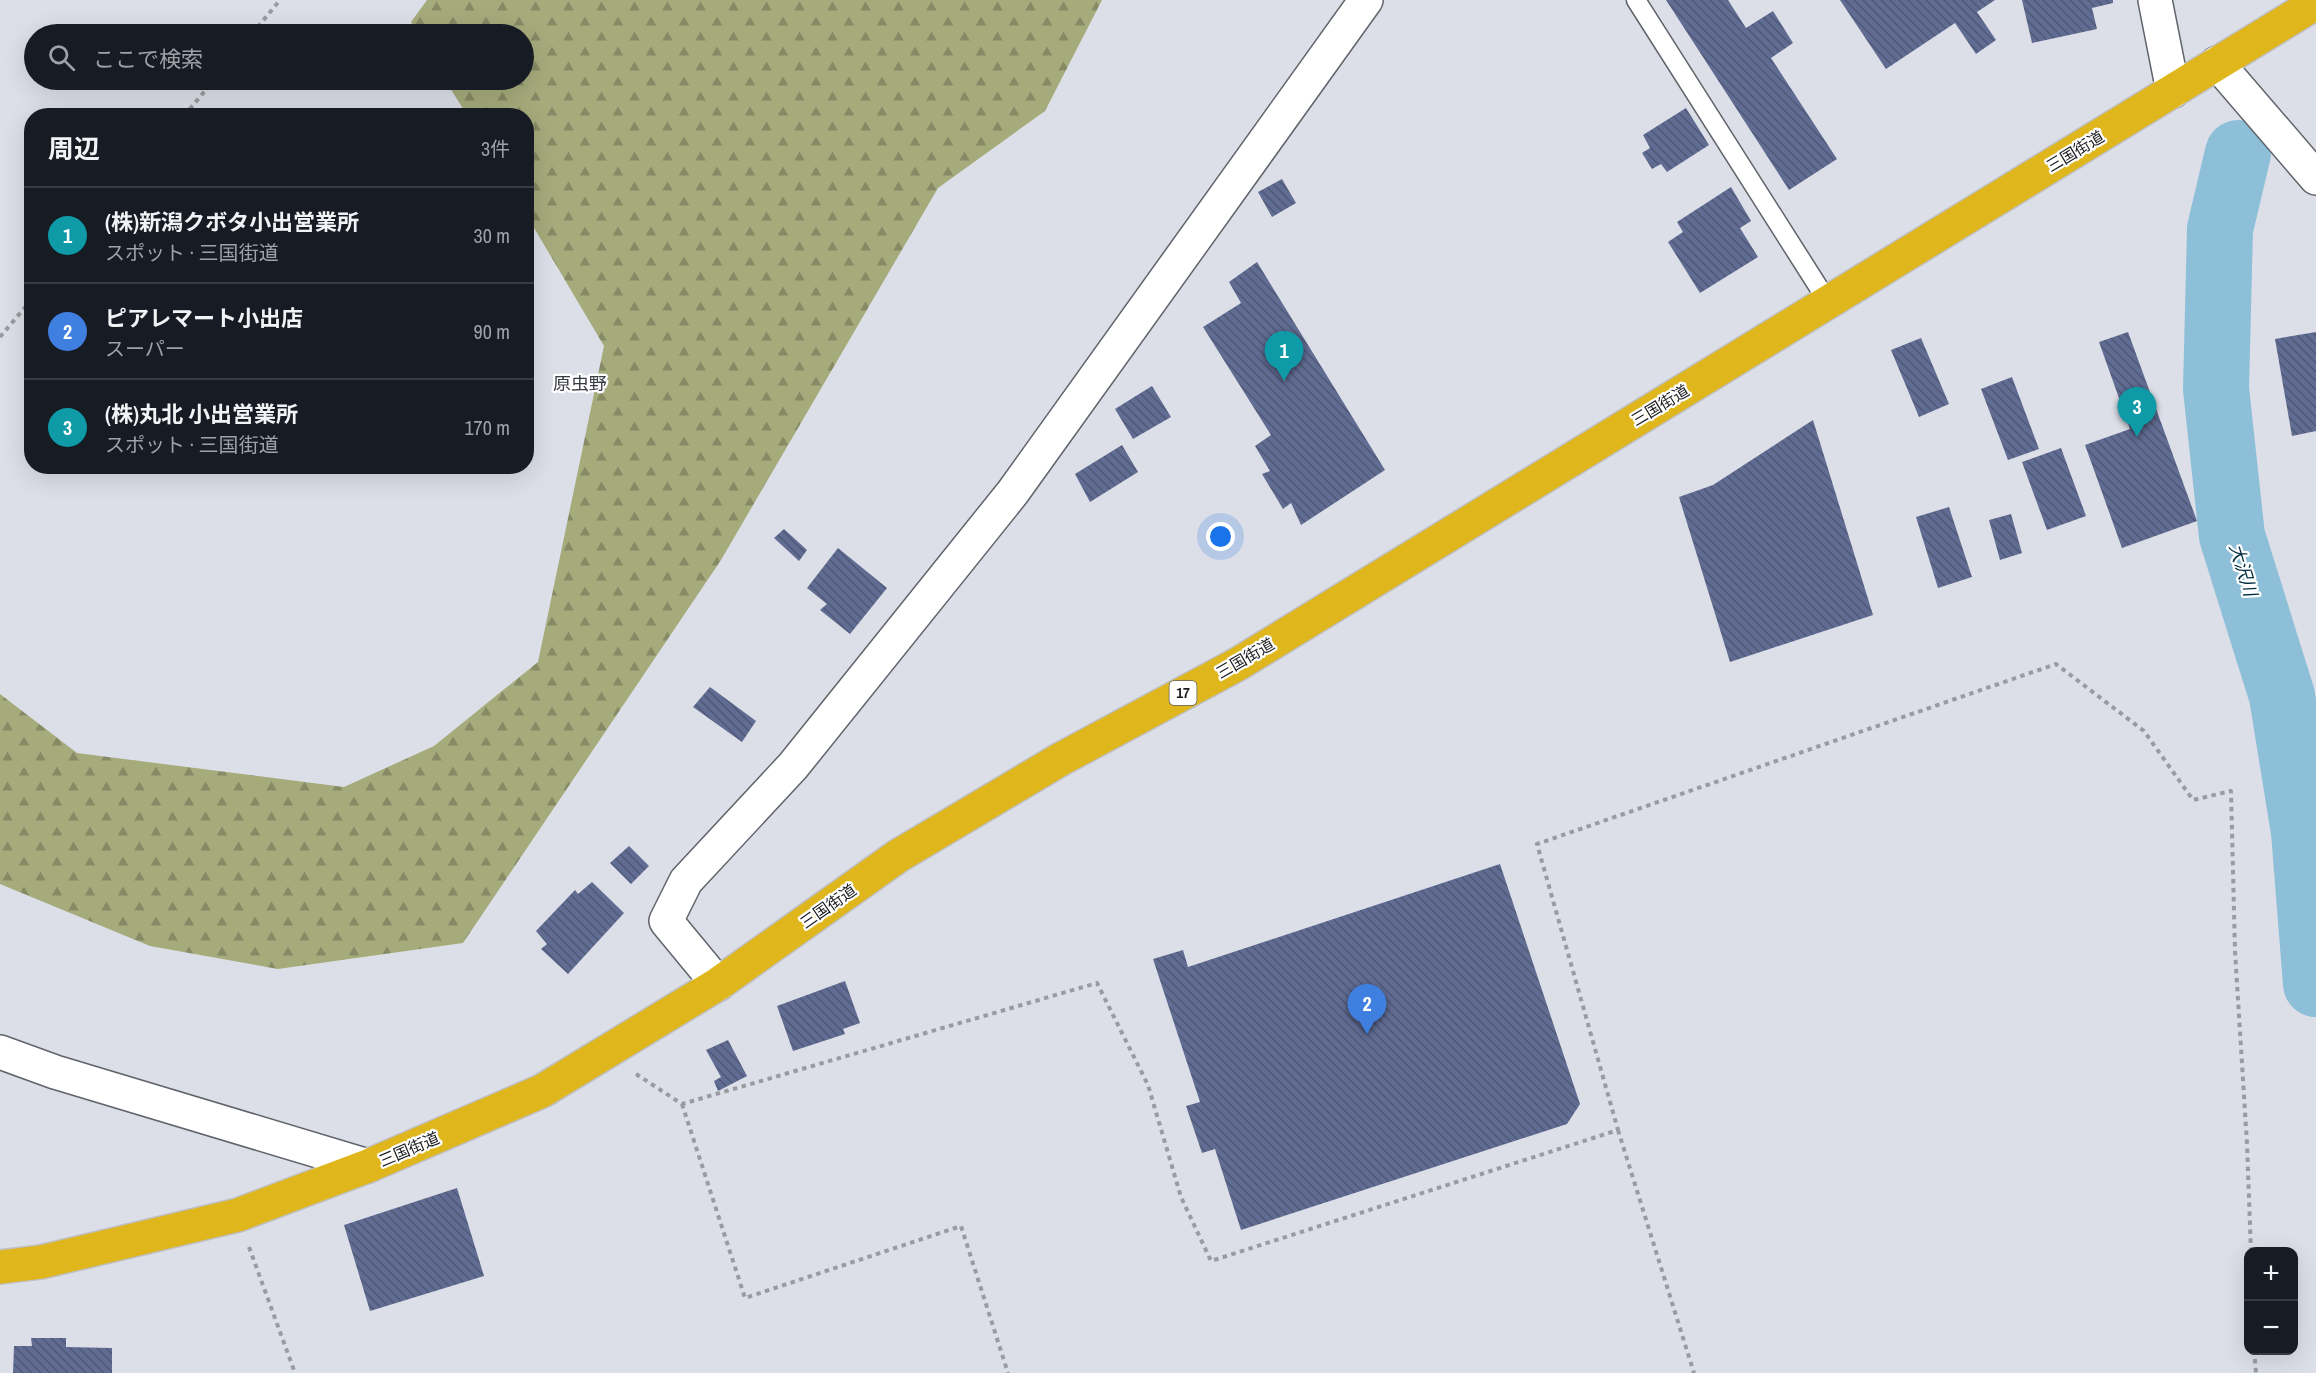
<!DOCTYPE html>
<html lang="ja">
<meta charset="utf-8">
<style>
:root{--surface:#171b24;--page:#242831;--text:#f1f3f6;--muted:#9ea1a6;--line:#363941;--accent:#c9478e}
body{margin:0;font-family:"Archivo Narrow","Noto Sans JP",sans-serif;background:var(--page);color:var(--text)}
.controls{position:absolute;right:18px;bottom:18px;display:grid;overflow:hidden;border-radius:12px;box-shadow:0 6px 24px #0002}
.controls button{width:54px;height:54px;display:grid;place-items:center;padding:0;border:0;border-bottom:2px solid var(--line);background:var(--surface);color:var(--text);font:30px sans-serif}
.you{position:absolute;left:1221px;top:537px;width:21px;height:21px;margin:-15px;border:4px solid #fff;border-radius:50%;background:#1a73e8;box-shadow:0 0 0 9px #1a73e833}
.badge{display:grid;place-items:center;width:39px;height:39px;border-radius:50%;background:var(--accent);color:#fff;font-size:20px;font-weight:700}
.pin{position:absolute;translate:-50% -50px;filter:drop-shadow(0 2px 3px #0008)}
.pin::after{content:'';position:absolute;top:32px;width:21px;height:18px;background:inherit;clip-path:polygon(0 0,100% 0,50% 100%)}
.list{margin:0;padding:0;list-style:none}
h2{display:flex;justify-content:space-between;align-items:center;height:78px;margin:0;padding:0 24px;font-size:26px}
h2 small{font-size:20px;font-weight:400;color:var(--muted)}
.list li{display:grid;grid-template-columns:39px 1fr auto;gap:18px;align-items:center;box-sizing:border-box;height:96px;padding:0 24px;border-top:2px solid var(--line)}
.list b{display:block;font-size:22px;white-space:nowrap}
.list p{margin:0;font-size:20px;white-space:nowrap;color:var(--muted)}
.list em{font-size:20px;font-style:normal;color:var(--muted)}
.icon{flex:none;width:33px;height:33px;fill:none;stroke:currentColor;stroke-width:2;stroke-linecap:round;stroke-linejoin:round}
.map{position:relative;flex:none;width:2316px;height:1373px;overflow:hidden}
.search{position:absolute;background:var(--surface);box-shadow:0 6px 24px #0002;left:24px;top:24px;width:510px;height:66px;display:flex;align-items:center;gap:15px;box-sizing:border-box;padding:0 21px;border-radius:33px;color:var(--muted);font-size:22px}
.panel{position:absolute;background:var(--surface);box-shadow:0 6px 24px #0002;left:24px;top:108px;width:510px;height:366px;border-radius:24px}
.map>svg:first-child{display:block}
.forest{fill:url(#forest-firs)}
.lines{fill:none;stroke-linecap:round;stroke-linejoin:round}
.river{stroke:#8dbfd9;stroke-width:66}
.building{fill:url(#building-back-hatch)}
.lane-casing{stroke:#60636a;stroke-width:21}
.street-casing{stroke:#60636a;stroke-width:36}
.highway-casing{stroke:#bfbfc0;stroke-width:36}
.path{stroke:#999ba1;stroke-width:4;stroke-dasharray:4.5 4.5;stroke-linecap:butt}
.lane{stroke:#fff;stroke-width:18}
.street{stroke:#fff;stroke-width:33}
.highway{stroke:#dfb71d;stroke-width:33}
.labels{text-anchor:middle;stroke-width:4.5;stroke-linejoin:round;paint-order:stroke}
.shield{fill:#fff;stroke:#5f5f62;stroke-width:1.5}
.shield-label{font-size:15px;font-weight:bold;fill:#1a1b1e}
.street-label{font-size:16px;fill:#1a1b1e;stroke:#fff}
.neighbourhood-label{font-size:18px;fill:#393b42;stroke:#fff}
.water-label{font-size:18px;font-style:italic;fill:#022f41;stroke:#fff}
</style>
<div class="map">
<svg width="2316" height="1373" viewBox="0 0 2316 1373">
<defs>
<pattern id="forest-firs" width="22" height="20" patternUnits="userSpaceOnUse" patternTransform="scale(1.5)"><rect width="22" height="20" fill="#a6ab7c"/><path d="M5 1l3.5 6h-7zM16 11l3.5 6h-7z" fill="#868a65"/></pattern>
<pattern id="building-back-hatch" width="6" height="6" patternUnits="userSpaceOnUse" patternTransform="scale(1.5)"><rect width="6" height="6" fill="#616c93"/><path d="M-1 5l2 2M0 0l6 6M5-1l2 2" fill="none" stroke="#4f5877"/></pattern>
</defs>
<rect width="100%" height="100%" fill="#dcdfe7"/>
<path class="forest" d="M427,0H1102L1045,111L938,188L721,560L463,943L278,969L150,946L0,884V694L77,753L344,787L434,746L538,662L604,346L527,216L526,116L467,115L445,80H524V34H418L411,22Z"/>
<g class="lines">
<path class="river" d="M2238,153L2220,229L2216,389L2232,536L2282,696L2304,832L2316,984"/>
</g>
<path class="building" d="M1666,0H1728L1746,28L1773,11L1793,43L1771,58L1837,159L1789,190Z
M1840,0H1995L1977,12L1996,40L1976,54L1955,23L1886,69Z
M2022,0H2113V3L2092,8L2097,29L2032,43Z
M1686,108L1709,145L1667,172L1661,164L1652,169L1642,153L1650,148L1643,135Z
M1282,179L1296,203L1272,217L1258,192Z
M1731,187L1751,221L1740,228L1758,257L1700,293L1668,242L1683,232L1677,222Z
M1257,262L1385,470L1301,525L1291,503L1283,509L1262,474L1270,471L1255,446L1271,435L1203,327L1241,303L1229,282Z
M2128,332L2197,521L2122,548L2085,445L2130,429L2099,342Z
M2316,332V431L2292,436L2275,339Z
M1921,338L1949,404L1919,417L1891,350Z
M2012,377L2039,449L2008,460L1981,389Z
M1152,386L1171,417L1133,439L1115,409Z
M1813,420L1873,615L1730,662L1679,497L1713,485Z
M1122,445L1138,472L1090,502L1075,474Z
M2061,448L2086,516L2047,530L2022,462Z
M1949,507L1972,577L1938,588L1916,517Z
M2011,514L2022,553L2000,560L1989,520Z
M784,529L807,550L799,561L774,538Z
M838,548L887,588L850,634L820,610L827,604L807,588Z
M710,687L756,721L742,742L693,707Z
M629,846L649,866L631,884L610,863Z
M1500,864L1580,1104L1567,1124L1241,1230L1215,1149L1202,1153L1186,1106L1200,1102L1153,959L1183,950L1188,967Z
M592,882L624,913L568,974L541,949L547,944L536,931L575,890L578,894Z
M845,981L860,1023L843,1029L845,1034L793,1051L777,1006Z
M728,1040L747,1076L718,1091L714,1081L721,1077L706,1050Z
M457,1188L484,1276L370,1311L344,1225Z
M31,1338H66V1347L112,1348V1373H13L14,1346H32Z"/>
<g class="lines">
<g class="lane-casing">
<path id="lane" d="M1636,0L1828,302"/>
</g>
<g class="street-casing">
<path id="street" d="M2155,0L2173,91
M2217,63L2316,178
M718,984L666,921L686,881L793,766L1013,492L1366,0
M0,1052L55,1072L368,1166"/>
</g>
<g class="highway-casing">
<path id="highway" d="M0,1267L41,1262L238,1215L368,1166L542,1091L718,984L898,856L1061,759L1238,664L2316,3"/>
</g>
<path class="path" d="M252,34L280,0
M184,116L214,80
M0,337L32,299
M636,1074L682,1104L1097,983L1148,1085L1181,1197L1211,1261L1618,1130L1537,844L2056,664L2144,731L2193,800L2231,791L2235,951L2247,1144L2251,1252
M682,1104L745,1298L961,1226L1008,1373
M1618,1130L1694,1373
M249,1247L295,1373
M2254,1350L2256,1373"/>
<use href="#lane" class="lane"/>
<use href="#street" class="street"/>
<use href="#highway" class="highway"/>
</g>
<g class="labels">
<rect class="shield" x="1169.5" y="681" width="27" height="24" rx="4.5"/>
<g class="shield-label">
<text x="1183" y="698">17</text>
</g>
<g class="street-label">
<text transform="translate(2075 151) rotate(-31)" y="6">三国街道</text>
<text transform="translate(1660 405) rotate(-31)" y="6">三国街道</text>
<text transform="translate(1245 658) rotate(-30)" y="6">三国街道</text>
<text transform="translate(828 906) rotate(-35)" y="6">三国街道</text>
<text transform="translate(409 1149) rotate(-23)" y="6">三国街道</text>
</g>
<g class="neighbourhood-label">
<text x="580" y="390">原虫野</text>
</g>
<g class="water-label">
<text transform="translate(2243 570) rotate(73)" y="6">大沢川</text>
</g>
</g>
</svg>
<div class="controls">
<button>+</button>
<button>−</button>
</div>
<div class="you"></div>
<div class="pin badge" style="left:1284px;top:381px;background:#0f9aa8">1</div>
<div class="pin badge" style="left:1367px;top:1034px;background:#3f7fe0">2</div>
<div class="pin badge" style="left:2137px;top:437px;background:#0f9aa8">3</div>
<div class="search"><svg class="icon" aria-label="search" viewBox="0 0 24 24"><circle cx="10" cy="10" r="6"/><path d="M15 15l6 6"/></svg>ここで検索</div>
<section class="panel">
<h2>周辺<small>3件</small></h2>
<ul class="list">
<li><span class="badge" style="background:#0f9aa8">1</span><div><b>(株)新潟クボタ小出営業所</b><p>スポット · 三国街道</p></div><em>30 m</em></li>
<li><span class="badge" style="background:#3f7fe0">2</span><div><b>ピアレマート小出店</b><p>スーパー</p></div><em>90 m</em></li>
<li><span class="badge" style="background:#0f9aa8">3</span><div><b>(株)丸北 小出営業所</b><p>スポット · 三国街道</p></div><em>170 m</em></li>
</ul>
</section>
</div>
